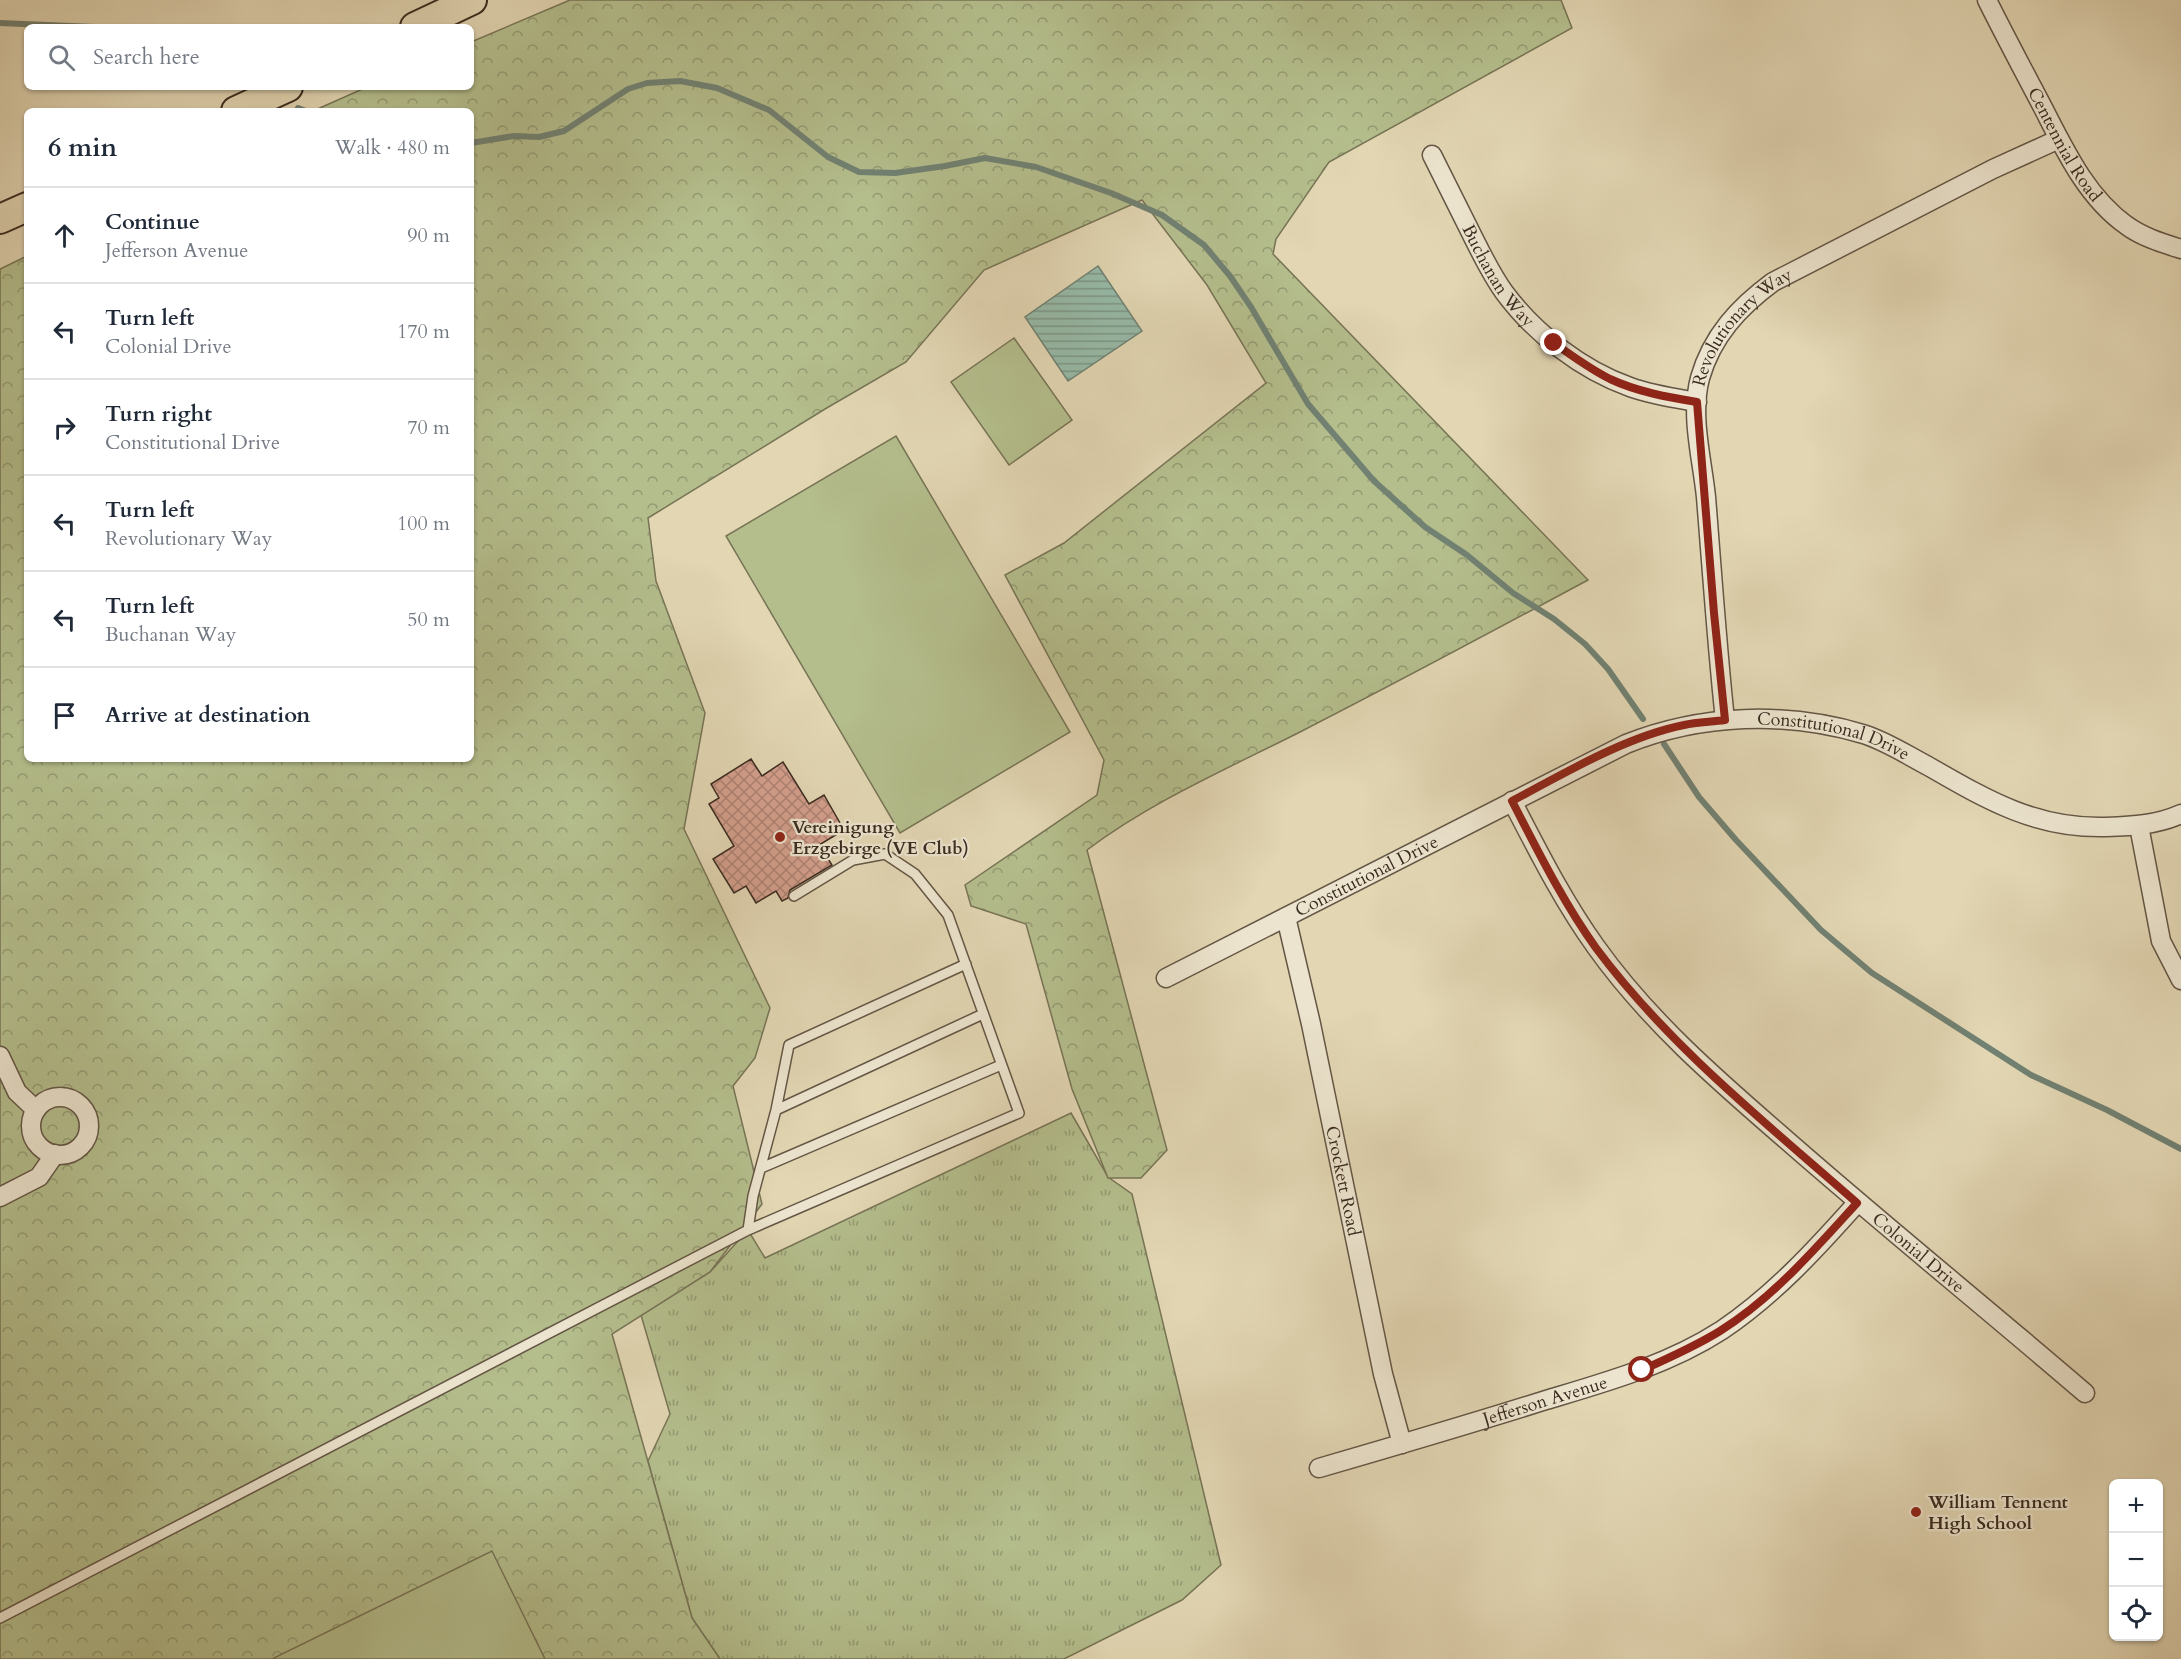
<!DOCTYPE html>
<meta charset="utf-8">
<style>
:root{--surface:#fff;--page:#f6f6f7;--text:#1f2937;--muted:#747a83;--line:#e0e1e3}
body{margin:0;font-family:Cardo,serif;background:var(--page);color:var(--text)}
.controls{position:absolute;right:18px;bottom:18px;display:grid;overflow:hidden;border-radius:9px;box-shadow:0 2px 4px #0004}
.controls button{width:54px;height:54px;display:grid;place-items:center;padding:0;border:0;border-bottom:2px solid var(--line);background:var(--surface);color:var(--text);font:30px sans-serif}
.stop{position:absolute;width:18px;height:18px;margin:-14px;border:4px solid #8f2418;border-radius:50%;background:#fff}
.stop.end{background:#8f2418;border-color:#fff;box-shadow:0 2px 6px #0008}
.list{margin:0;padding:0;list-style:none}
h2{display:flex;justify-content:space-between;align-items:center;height:78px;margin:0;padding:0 24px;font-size:26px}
h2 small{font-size:20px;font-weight:400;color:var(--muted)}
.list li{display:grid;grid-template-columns:39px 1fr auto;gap:18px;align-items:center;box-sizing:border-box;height:96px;padding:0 24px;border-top:2px solid var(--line)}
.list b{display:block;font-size:22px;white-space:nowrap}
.list p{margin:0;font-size:20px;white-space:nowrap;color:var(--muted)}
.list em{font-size:20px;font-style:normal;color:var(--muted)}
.icon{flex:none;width:33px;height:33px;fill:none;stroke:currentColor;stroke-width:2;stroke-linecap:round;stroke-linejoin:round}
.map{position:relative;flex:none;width:2181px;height:1659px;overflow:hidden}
.search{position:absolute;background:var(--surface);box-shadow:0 2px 4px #0004;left:24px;top:24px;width:450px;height:66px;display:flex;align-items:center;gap:15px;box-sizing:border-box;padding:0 21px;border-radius:9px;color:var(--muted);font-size:22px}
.panel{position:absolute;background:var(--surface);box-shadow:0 2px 4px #0004;left:24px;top:108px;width:450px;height:654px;border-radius:9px}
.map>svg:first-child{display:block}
.grass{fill:url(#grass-tufts);stroke:#777456;stroke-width:1.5}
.forest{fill:url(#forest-crowns);stroke:#777456;stroke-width:1.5}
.garden{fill:#b4bd8c;stroke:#777456;stroke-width:1.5}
.water{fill:url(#water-rules);stroke:#718172;stroke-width:1.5}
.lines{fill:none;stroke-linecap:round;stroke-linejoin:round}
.stream{stroke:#718172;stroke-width:6}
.building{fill:url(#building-cross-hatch);stroke:#3a2b20;stroke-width:1.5}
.lane-casing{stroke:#645645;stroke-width:12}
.street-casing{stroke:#645645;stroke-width:21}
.primary-casing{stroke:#3a2b20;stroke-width:32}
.lane{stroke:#ece4ce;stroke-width:9}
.street{stroke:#ece4ce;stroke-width:18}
.primary{stroke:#e2d6b3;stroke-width:28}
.route{stroke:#8f2418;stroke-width:8}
.poi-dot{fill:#8f2418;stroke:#ece4ce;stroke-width:2}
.labels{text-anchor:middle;stroke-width:4.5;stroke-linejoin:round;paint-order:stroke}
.street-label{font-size:18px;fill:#3a2b20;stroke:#ece4ce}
.poi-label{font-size:18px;font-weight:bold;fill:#3a2b20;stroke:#ece4ce;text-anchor:start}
</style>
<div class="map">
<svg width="2181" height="1659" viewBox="0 0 2181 1659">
<defs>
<pattern id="grass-tufts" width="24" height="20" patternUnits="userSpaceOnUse" patternTransform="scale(1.5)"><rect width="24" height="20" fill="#b4bd8c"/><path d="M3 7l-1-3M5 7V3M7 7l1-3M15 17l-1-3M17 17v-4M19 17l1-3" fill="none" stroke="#939a72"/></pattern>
<pattern id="forest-crowns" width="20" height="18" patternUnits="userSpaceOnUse" patternTransform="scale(1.5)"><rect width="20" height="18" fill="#b4bd8c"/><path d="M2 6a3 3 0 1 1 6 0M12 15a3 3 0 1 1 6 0" fill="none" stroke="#939a72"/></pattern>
<pattern id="water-rules" width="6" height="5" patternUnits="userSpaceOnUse" patternTransform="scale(1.5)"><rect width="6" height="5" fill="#96baa8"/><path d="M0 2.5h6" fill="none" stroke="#7b9788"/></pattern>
<pattern id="building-cross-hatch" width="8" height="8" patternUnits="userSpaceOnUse" patternTransform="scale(1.5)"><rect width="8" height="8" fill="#d49f8d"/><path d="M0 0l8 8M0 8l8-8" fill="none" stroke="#ad8273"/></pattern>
</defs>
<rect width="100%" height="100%" fill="#e2d6b3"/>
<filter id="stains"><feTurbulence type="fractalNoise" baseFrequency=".00333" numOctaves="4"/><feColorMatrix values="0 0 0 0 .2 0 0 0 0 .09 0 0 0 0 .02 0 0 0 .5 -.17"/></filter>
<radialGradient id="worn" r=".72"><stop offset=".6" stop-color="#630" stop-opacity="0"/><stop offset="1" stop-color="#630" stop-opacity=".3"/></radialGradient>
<path class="grass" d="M1071,1113L1108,1177L1132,1194L1221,1565L1182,1600L1064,1659H720L692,1618L648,1461L670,1414L641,1315L710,1272L748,1230L765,1258Z"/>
<path class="forest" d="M570,0H1561L1572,28L1329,162L1276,239L1273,254L1588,580C1493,631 1398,682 1302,731C1229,768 1152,801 1087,850L1167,1150L1141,1178H1108L1072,1089L1026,924L971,906L965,885L1097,795L1104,760L1005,575L1064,543L1266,383L1207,285L1142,200L984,270L906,362L825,409L648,518L656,581L705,713L684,829L770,1008L755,1058L733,1086L762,1204L710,1272L612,1334L692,1618L720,1659H0V269L27,256V759H471V111H313L367,87H471V42Z"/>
<path class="garden" d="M1014,338L1072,420L1009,465L951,382Z
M896,436L1070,732L900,833L726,536Z
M492,1551L545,1659H272Z"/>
<path class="water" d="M1098,266L1142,331L1068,381L1025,317Z"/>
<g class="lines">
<path class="stream" d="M0,23L94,27
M298,108L306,111
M471,143L514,136L539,137L564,131L628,89L647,83L680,81L717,88L769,110L828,157L859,172L895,173L945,166L985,158L1036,167L1111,193L1162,215L1204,245L1230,276L1251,307L1308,404L1374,481L1425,527L1467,555L1513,593L1554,619L1585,644L1608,669L1643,719
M1664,744L1699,797L1736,840L1821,930L1872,973L2031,1075L2107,1110L2181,1149"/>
</g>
<path class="building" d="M751,759L762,776L783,762L809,804L824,795L844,830L819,845L832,865L790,890L788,898L782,901L776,891L756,903L746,886L734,893L713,859L734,846L709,804L719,798L711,784Z"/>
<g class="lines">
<g class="lane-casing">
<path id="lane" d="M776,1110L983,1014
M761,1168L1001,1065
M748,1230L753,1196L776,1110L789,1045L966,964
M0,1618L748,1230L1019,1113L948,915L915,874L885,854L853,860L794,896"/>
</g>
<g class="street-casing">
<g id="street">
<path id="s1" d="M1987,0C2004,34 2022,68 2040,102C2063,146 2085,196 2126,225C2142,237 2162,243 2181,249"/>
<path id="s2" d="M1432,155C1445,181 1458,207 1471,233C1481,253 1491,274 1504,292C1535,334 1582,370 1630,387C1652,395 1674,398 1697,402"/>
<path id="s3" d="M1725,720C1717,646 1712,571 1706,497C1702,458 1690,416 1700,378C1712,336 1739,307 1773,282L1993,169L2059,139"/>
<path id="s4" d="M1512,801C1538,851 1563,901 1596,947C1648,1020 1716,1079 1783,1137C1882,1224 1985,1307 2085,1393"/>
<path d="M2139,826L2161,941L2181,980"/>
<path id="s5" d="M1286,917L1311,1024L1383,1374L1402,1444"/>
<path id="s6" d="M1166,978L1626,744C1701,714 1786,711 1863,734C1886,741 1907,755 1928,766C1987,800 2036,829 2106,827C2133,826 2156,825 2181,814"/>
<path d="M0,1056L17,1092L36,1110"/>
<circle cx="60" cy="1126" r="29"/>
<path d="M0,1197L39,1177L55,1154"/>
<path id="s7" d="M1319,1468C1395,1446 1470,1424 1546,1400C1606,1382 1668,1365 1722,1330C1774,1295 1816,1249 1857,1203"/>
</g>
</g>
<g class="primary-casing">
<path id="primary" d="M415,27L472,0
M236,111L288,87
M0,219L27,207"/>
</g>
<use href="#lane" class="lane"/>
<use href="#street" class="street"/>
<use href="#primary" class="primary"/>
</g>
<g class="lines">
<path class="route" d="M1554,343C1572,356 1590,369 1610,379C1638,392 1667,397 1697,402L1714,613L1725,720C1711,722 1697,722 1684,725C1625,737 1565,773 1512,801C1538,851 1563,902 1596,948C1669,1046 1766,1123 1857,1203C1815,1249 1774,1297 1720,1331C1696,1346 1669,1358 1642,1370"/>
</g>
<g class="poi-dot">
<circle cx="780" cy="837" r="6"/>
<circle cx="1916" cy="1512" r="6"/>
</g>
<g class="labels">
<g class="street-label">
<text dy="6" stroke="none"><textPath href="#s1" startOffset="164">Centennial Road</textPath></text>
<text dy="6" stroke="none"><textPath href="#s2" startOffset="138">Buchanan Way</textPath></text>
<text dy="6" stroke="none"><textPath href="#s3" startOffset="411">Revolutionary Way</textPath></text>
<text dy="6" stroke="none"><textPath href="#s6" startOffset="729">Constitutional Drive</textPath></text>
<text dy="6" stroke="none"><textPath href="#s6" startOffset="225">Constitutional Drive</textPath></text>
<text dy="6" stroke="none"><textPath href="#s5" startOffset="270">Crockett Road</textPath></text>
<text dy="6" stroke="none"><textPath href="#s4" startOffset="614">Colonial Drive</textPath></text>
<text dy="6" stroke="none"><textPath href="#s7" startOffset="236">Jefferson Avenue</textPath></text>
</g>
<g class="poi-label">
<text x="792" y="833">Vereinigung<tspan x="792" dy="21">Erzgebirge (VE Club)</tspan></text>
<text x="1928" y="1508">William Tennent<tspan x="1928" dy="21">High School</tspan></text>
</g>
</g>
<rect width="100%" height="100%" filter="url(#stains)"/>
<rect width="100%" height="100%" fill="url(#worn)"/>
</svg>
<div class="controls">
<button>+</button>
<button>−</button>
<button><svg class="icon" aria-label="locate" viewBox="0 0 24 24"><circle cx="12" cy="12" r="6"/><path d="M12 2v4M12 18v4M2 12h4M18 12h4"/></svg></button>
</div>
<div class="stop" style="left:1642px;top:1370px"></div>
<div class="stop end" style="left:1554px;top:343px"></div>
<div class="search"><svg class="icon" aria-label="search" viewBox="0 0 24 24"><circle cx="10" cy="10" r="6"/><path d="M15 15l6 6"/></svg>Search here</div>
<section class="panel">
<h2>6 min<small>Walk · 480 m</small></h2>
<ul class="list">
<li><svg class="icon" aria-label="ahead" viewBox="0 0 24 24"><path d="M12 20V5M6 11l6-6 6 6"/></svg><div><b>Continue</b><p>Jefferson Avenue</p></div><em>90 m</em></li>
<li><svg class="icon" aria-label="left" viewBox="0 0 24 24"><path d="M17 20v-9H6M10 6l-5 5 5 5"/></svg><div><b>Turn left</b><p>Colonial Drive</p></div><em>170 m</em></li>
<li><svg class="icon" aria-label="right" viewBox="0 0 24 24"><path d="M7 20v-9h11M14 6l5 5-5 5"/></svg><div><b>Turn right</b><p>Constitutional Drive</p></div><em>70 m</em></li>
<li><svg class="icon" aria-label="left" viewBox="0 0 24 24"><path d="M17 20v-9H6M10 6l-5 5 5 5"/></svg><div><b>Turn left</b><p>Revolutionary Way</p></div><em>100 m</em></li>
<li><svg class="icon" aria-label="left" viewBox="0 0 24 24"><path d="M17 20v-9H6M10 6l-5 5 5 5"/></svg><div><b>Turn left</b><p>Buchanan Way</p></div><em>50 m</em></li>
<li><svg class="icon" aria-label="arrive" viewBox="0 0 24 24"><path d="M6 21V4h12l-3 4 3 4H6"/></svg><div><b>Arrive at destination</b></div></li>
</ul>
</section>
</div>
